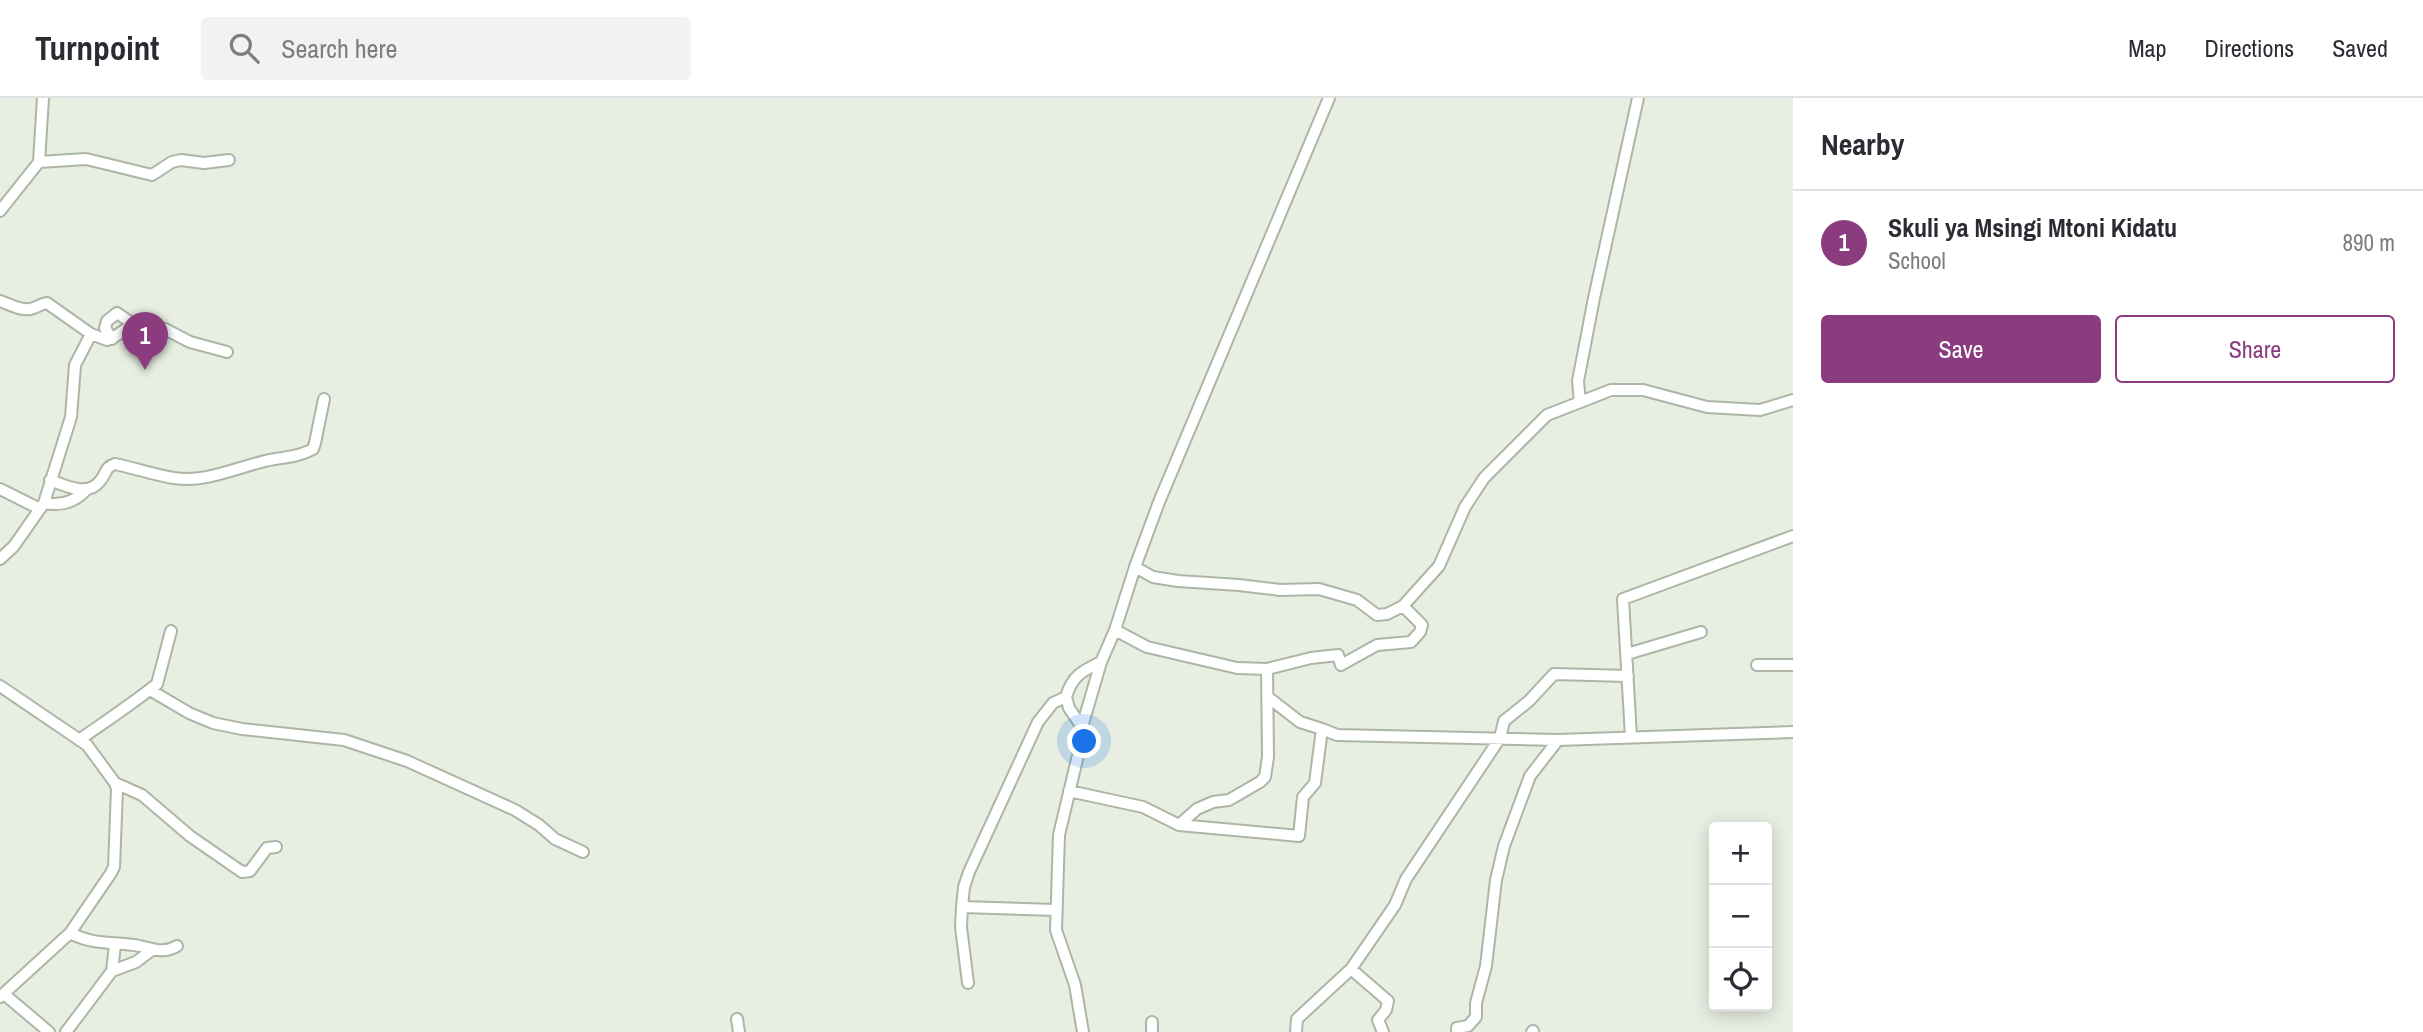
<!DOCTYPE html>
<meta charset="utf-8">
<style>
:root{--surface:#fff;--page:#f2f2f3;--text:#2b2b33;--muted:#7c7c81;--line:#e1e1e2;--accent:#8a3c7e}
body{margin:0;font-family:"Archivo Narrow",sans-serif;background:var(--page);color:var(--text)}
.controls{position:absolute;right:21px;bottom:21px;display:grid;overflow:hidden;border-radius:7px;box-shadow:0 4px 18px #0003}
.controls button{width:63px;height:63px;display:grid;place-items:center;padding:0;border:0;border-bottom:2px solid var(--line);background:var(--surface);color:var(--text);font:35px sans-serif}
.you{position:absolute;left:1085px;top:644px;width:24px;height:24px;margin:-18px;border:5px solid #fff;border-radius:50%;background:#1a73e8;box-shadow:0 0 0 10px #1a73e833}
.badge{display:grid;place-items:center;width:46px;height:46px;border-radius:50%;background:var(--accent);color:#fff;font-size:23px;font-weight:700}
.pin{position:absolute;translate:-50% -58px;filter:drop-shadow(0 2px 4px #0008)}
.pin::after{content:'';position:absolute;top:37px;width:24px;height:21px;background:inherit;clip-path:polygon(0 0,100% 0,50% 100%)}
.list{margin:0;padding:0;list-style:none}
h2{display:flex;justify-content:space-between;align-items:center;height:91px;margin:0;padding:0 28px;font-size:30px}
h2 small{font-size:23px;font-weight:400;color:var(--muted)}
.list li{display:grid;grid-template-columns:46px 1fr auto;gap:21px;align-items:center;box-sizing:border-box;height:105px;padding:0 28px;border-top:2px solid var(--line)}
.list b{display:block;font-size:26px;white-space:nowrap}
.list p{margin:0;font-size:23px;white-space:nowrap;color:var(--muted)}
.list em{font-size:23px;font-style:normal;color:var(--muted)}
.actions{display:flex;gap:14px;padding:21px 28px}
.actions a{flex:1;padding:16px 0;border:2px solid var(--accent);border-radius:7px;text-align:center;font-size:24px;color:var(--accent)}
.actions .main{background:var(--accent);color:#fff}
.icon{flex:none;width:38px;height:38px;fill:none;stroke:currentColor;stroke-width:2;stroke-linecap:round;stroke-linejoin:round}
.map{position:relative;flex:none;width:1793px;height:934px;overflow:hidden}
header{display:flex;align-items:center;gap:42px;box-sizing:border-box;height:98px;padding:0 35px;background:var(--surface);border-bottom:2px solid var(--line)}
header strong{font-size:33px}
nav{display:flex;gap:38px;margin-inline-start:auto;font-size:24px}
.search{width:490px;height:63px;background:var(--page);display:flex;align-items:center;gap:18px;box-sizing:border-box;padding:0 24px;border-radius:7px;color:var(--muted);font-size:26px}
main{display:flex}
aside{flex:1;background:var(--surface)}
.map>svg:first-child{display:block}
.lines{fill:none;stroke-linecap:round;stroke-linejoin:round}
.minor-casing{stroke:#abb7a4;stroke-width:14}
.minor{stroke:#fff;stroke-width:10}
</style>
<header>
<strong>Turnpoint</strong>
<div class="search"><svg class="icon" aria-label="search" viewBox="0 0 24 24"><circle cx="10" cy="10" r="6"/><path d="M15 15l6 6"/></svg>Search here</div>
<nav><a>Map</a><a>Directions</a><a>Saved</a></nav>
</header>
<main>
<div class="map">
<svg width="1793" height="934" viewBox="0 0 1793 934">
<rect width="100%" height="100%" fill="#e8eee2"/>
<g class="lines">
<g class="minor-casing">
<path id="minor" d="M39,64L43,0
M0,113L39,64L86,61L152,77L172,64L181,62L204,65L229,62
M0,203C9,206 21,213 30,211C36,210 40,206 47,205L91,236
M133,226L165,231L190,244L227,254
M1580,304L1578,283L1594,200L1638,0
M50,382C66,388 88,399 100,383C107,375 105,369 115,366C135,370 154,377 174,380C204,385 236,370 265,363C281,359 297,360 313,351L315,345L324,301
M0,391L40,411
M44,405C60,408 75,404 86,392
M0,461L14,448L44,405L71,319L75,267L91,236L107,242C117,239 123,232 133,226L117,215L107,223L105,230L112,241
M1135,469L1153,479L1178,483L1239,487L1280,492L1319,491L1357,502L1377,517L1387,516L1403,508L1439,468L1465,409L1484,380L1547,317L1611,292H1643L1707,309L1760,312L1793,302
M1115,532L1147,549L1237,570L1267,571L1311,560L1338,557L1341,567L1377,547L1411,544L1420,534L1422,527L1403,508
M1627,556L1701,534
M1757,567H1793
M0,588L87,647L115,685L117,691L114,769L111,775L70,835L0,899
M150,592L189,615L213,625L242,631L344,642L407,663L515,712L539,727L555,741L583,754
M1066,599L1069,610L1082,629
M1269,600L1300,624L1322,631
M1631,639L1623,501L1793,438
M79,642C106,623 132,606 157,586L171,533
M115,685L142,697L190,738L242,774L250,773L267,750L276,749
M1069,693L1143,709L1179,727L1299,738L1303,699L1315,685L1322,631L1337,637L1558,642L1793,634
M1179,727L1197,711L1213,704L1229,702L1260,684L1265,679L1268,659L1267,571
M962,809L961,829L968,885
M1056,812L962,809L964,789L969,774L1038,624L1053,605L1066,599C1072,578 1082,573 1101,564
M70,835C95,848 114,843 140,848C153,851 164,856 177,848
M1351,871L1388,903L1386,912L1378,922L1383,934
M112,873L136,864L152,852
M4,896L49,934
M737,921L739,934
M66,934L112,873L115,847
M1083,934L1075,887L1056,832L1059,737L1079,653L1082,629L1101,564L1115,532L1135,469L1159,404L1329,0
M1152,934V924
M1296,934L1297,921L1351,871L1395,807L1406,781L1500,640L1504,623L1529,603L1554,576L1628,578
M1457,934V930L1468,928L1476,919V905L1486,868L1496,782L1504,748L1530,678L1558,642
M1532,934L1533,933"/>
</g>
<use href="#minor" class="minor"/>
</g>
</svg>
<div class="controls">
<button>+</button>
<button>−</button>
<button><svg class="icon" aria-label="locate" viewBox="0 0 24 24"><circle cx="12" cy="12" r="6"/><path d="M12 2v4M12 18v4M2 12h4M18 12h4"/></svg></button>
</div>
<div class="you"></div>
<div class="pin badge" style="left:145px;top:272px">1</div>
</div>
<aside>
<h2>Nearby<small></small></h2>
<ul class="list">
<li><span class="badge">1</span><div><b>Skuli ya Msingi Mtoni Kidatu</b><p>School</p></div><em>890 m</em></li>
</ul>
<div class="actions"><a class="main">Save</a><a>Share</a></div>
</aside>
</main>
